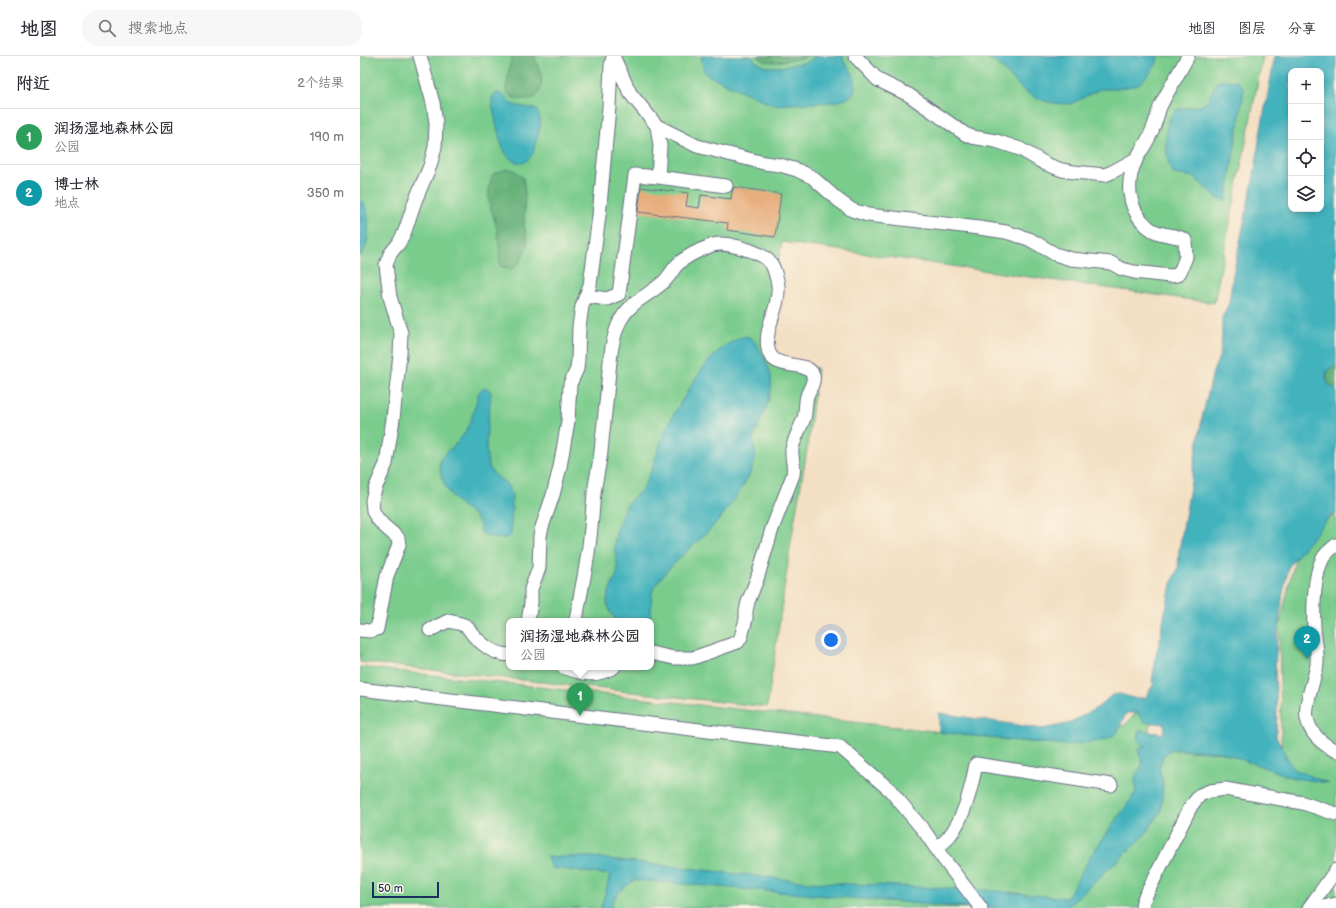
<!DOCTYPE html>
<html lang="zh">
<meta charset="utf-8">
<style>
:root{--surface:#fff;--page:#f7f7f7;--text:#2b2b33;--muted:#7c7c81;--line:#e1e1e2;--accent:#7c3aed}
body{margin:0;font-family:"Balsamiq Sans","LXGW WenKai TC",sans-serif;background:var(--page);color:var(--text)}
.controls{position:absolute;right:12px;top:12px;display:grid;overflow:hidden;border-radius:8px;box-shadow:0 2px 6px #0003}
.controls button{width:36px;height:36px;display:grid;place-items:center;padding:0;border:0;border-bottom:1px solid var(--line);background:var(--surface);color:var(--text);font:20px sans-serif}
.scale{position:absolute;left:12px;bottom:10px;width:67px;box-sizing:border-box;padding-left:4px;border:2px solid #1b2f5e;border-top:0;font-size:11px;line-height:14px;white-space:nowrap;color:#1b2f5e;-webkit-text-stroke:3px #fcf5e5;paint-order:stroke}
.you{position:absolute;left:471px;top:584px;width:14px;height:14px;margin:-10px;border:3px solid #fff;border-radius:50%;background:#1a73e8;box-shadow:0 0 0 6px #1a73e833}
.badge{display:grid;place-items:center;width:26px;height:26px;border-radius:50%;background:var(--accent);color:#fff;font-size:13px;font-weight:700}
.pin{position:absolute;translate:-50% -33px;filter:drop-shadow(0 1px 2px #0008)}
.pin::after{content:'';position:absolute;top:21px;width:14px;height:12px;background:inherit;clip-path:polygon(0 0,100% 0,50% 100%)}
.popup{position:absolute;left:146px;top:562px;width:148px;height:52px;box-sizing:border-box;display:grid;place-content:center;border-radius:8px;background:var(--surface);filter:drop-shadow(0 1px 3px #0005);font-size:13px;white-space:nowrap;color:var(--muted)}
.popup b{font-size:15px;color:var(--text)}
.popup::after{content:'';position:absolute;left:50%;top:100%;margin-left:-8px;border:8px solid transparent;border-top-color:var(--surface)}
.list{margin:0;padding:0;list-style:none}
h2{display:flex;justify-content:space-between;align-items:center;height:52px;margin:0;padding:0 16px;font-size:17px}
h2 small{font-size:13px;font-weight:400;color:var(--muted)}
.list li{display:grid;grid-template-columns:26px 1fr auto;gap:12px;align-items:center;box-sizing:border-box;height:56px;padding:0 16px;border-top:1px solid var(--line)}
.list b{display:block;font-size:15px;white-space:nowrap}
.list p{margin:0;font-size:13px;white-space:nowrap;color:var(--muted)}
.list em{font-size:13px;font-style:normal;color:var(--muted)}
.icon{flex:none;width:22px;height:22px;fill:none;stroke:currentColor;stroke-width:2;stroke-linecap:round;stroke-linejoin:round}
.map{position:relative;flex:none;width:976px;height:852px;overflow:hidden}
header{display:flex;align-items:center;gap:24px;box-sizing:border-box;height:56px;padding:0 20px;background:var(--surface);border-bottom:1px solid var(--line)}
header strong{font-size:19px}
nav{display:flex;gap:22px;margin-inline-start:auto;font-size:14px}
.search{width:280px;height:36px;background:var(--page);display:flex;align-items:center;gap:10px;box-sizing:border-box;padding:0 14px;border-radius:16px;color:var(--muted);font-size:15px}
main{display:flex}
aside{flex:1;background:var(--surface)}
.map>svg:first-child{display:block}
.green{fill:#7acc8d;stroke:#4a7e76;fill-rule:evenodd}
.forest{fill:#63b078;stroke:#3f706b}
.water{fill:#43b2bd;stroke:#2f708e;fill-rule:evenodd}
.building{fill:#e7ad7d}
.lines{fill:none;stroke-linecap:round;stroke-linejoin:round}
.minor-casing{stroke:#676d81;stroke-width:15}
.minor{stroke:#fff;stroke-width:13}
</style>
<header>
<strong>地图</strong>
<div class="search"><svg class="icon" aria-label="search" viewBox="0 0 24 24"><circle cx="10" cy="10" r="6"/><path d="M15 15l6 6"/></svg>搜索地点</div>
<nav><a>地图</a><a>图层</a><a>分享</a></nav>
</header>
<main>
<aside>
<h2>附近<small>2个结果</small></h2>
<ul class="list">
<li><span class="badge" style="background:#2e9e5b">1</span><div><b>润扬湿地森林公园</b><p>公园</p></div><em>190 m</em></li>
<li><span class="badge" style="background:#0f9aa8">2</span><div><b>博士林</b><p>地点</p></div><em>350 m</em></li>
</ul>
</aside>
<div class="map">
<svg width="976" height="852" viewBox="0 0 976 852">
<rect width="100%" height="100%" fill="#fcf5e5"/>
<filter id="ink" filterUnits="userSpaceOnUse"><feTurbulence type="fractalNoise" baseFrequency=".025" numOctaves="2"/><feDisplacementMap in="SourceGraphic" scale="8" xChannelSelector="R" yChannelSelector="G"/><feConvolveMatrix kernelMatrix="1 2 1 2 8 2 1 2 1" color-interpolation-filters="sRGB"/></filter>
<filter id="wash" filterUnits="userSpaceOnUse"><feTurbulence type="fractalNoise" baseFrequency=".012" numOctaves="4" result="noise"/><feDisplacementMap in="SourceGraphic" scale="16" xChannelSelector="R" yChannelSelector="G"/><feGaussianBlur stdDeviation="0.9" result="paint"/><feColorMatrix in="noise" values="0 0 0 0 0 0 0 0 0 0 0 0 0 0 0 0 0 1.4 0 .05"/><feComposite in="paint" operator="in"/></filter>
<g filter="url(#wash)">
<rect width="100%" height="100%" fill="#f3dfc3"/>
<path class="green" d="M0,0H903L854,247L422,186L406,266L409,301L457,312L448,388L432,479L407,651L0,606ZM149,565H291V611H149Z
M971,461H976V852H0V611L680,687L740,680L766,668L778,655L791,665L787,682L797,693L864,697L922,716L919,571L939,487Z"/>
<path class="forest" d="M151,0H176L175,3C181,17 186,30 175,42C163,43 154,46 146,35L149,13L152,2Z
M398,0H446L444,2L415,6L403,5Z
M146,113L154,114L163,122L165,137L164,168L168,188L160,206L151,213L140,210C140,198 139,185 137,173C131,148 124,145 133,118Z
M976,309V333C963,328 964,313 976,309Z"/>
<path class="water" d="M341,0H392L395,5L406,11H420L447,6L457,0H483V4L493,18L495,25V32L493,38L486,43L474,46L413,49L347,19L343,12Z
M621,0H798L797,7L790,17L778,29L757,33H740L711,48L692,47L678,43L663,34L637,7Z
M915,0H976V309L968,314C964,322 967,330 976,333V459L970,460L929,510L923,537L917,580L915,615L917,654L916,681L933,713L968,727L934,722L861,696L812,693L804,699L799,711L803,728L801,755L784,780L706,852H625L574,849L275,824C264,831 254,838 251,852H241L250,819L191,812L187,801H231L447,826L625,834L707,842L730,801L776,736L775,721L782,709V703L779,698L778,693L786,691L778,684L779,674L803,678L805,668L784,666L778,657H766L757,677L747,683L709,689L648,684L579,676V657L683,673L707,668L737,652L752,639L760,638L773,642H787V638L794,628L792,626L797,594L800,585L801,574L812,526L818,513L819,495L842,362L853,316L860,298L862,281V262L869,247L873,219L896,109L899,84ZM931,15H961V153H931Z
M863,24L877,25L884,33L866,145L857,142L834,121L813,118C805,106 801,62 817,54C825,50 840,53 847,46C851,41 853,32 856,27Z
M136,37L142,38L153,49L176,53C183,64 180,74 176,85C174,89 175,93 173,97C165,112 153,109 145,96C139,87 135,60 132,48C131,43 132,40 136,37Z
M0,144C10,150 9,175 7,186C6,191 3,196 0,201Z
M386,280C396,284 398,291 403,300C406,306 410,313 411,320C413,334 407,350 401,364C399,369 395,374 394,380C392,387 396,395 395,404C392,419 374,444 365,456C345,483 316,501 296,528C287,539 296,554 287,565H257C253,560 248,553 247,546C247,536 254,527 257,518C259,510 256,505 255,497C253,488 256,474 260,465C262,457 265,450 271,444C276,438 282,436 285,428C293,413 297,396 303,380C308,367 316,355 323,343C338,318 356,288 386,280Z
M127,332L131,336C130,356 122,392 129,410C133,423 148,423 152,438L151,479C142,486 132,481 122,478C120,473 120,468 117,463C115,459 110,456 106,453C89,441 79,425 80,403C88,394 97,388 104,378C112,366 115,350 119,336L122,333Z"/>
<g id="blocks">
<path class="building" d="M281,131L328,137L326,150L339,152L341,139L371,143L372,136L374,131L421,138L415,181L367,174L368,167L278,156Z"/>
</g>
</g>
<g filter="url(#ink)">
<use href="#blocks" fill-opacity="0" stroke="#676d81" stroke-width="1"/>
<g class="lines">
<g class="minor-casing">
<path id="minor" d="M253,0L270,37L297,70L337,90L404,107L420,109L437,114L452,121L478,144L492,154L508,159L525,161L619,172L646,176L669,183L695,198L711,203L751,207L762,213L774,216L810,220L817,219L820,216L826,201L825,184C814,177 799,181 788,171C768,154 765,127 776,104C780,95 787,87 791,77C795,69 797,60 800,51C808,34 819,17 828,0
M495,0L518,24L549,39L605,78L612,81L636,85L660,93L686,108L702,114L714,116L745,119L752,116L776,103
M298,121L366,130
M226,240L247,243L259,238L275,119L298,121L300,90L297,70
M976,489C971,493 966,497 963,502C954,518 953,553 954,571C955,584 958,596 957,608C955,624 944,647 947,662C950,678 962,688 976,695
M168,565L171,547V533L179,512L180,480L182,471L193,439L200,411L208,365L210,328L217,313L218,304L219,271L222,250L230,229L239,160L249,51L251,9L253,1
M216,565C219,544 224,524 227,503C231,481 232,459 234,437C236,423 239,410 241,396C243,373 246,350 248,326C250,306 251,283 260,265C270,246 286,241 301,228C307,224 311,217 315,211C325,200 339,194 353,189C365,186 378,191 389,194C402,199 412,203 415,217C417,223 419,229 418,235C418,255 404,272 408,293C412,316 447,303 453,319C455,327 449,333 447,340C445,347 446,355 444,362C440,373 434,383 432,393C431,403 435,409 433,419L412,473L397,523L388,546L386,555V563L381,581L378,586L333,602H314L291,597
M0,574L10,575L17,573L27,520L39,489L38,482L23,469L17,462L13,455L12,444L15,433L26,408L33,363L40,298L41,277L30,241L26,209L30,198L39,187L45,175L55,145L70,110L75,91L76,67L73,47L60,0
M70,574L88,565C93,566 101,567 106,570C109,572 111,577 114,580C124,590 134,598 149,599
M203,611C224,618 234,622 254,611
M0,633L480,691L530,734L565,776L582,801L621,852
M575,791C580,789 585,786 588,782C605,761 611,733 616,708L751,729
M782,852L783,845L831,750L840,739L850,735L865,733L943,747L976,758
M949,852L976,814
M959,852L976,848"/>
</g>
<use href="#minor" class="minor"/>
</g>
</g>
</svg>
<div class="controls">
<button>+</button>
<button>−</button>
<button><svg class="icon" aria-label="locate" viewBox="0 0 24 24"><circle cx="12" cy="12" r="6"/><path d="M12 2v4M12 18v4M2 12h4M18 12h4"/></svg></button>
<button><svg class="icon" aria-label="layers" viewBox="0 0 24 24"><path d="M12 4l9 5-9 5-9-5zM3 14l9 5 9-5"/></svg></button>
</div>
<div class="scale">50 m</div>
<div class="you"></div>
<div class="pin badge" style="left:220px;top:660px;background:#2e9e5b">1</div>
<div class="popup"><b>润扬湿地森林公园</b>公园</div>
<div class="pin badge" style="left:947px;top:603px;background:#0f9aa8">2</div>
</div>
</main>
